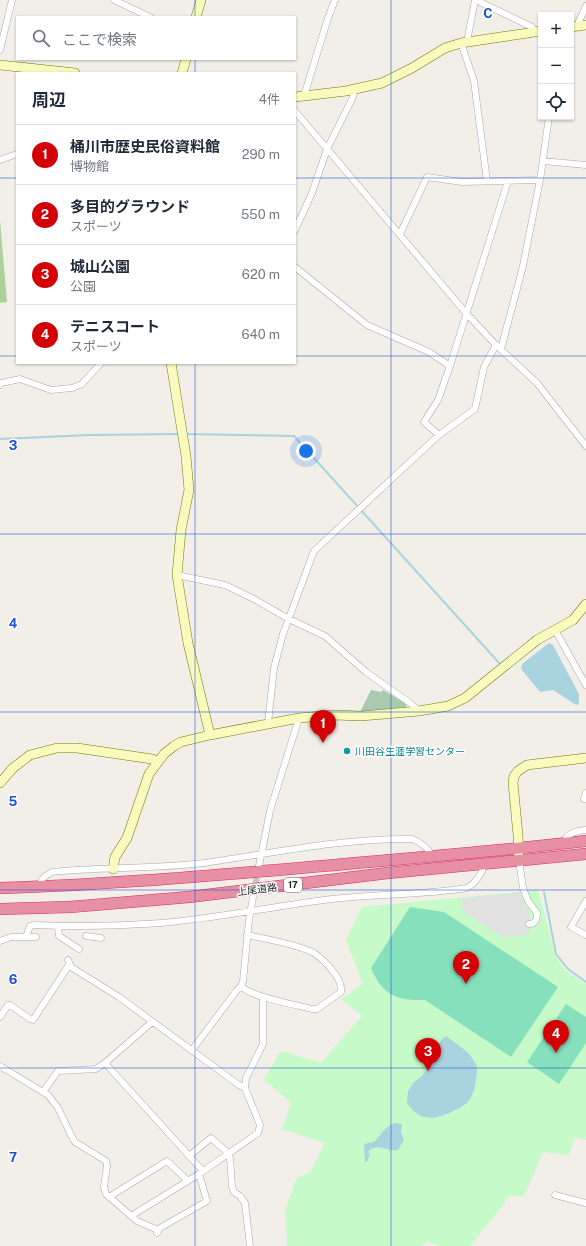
<!DOCTYPE html>
<html lang="ja">
<meta charset="utf-8">
<style>
:root{--surface:#fff;--page:#f2f2f3;--text:#1f2937;--muted:#747a83;--line:#e0e1e3;--accent:#d30005}
body{margin:0;font-family:"Public Sans","Noto Sans JP",sans-serif;background:var(--page);color:var(--text)}
.controls{position:absolute;right:12px;top:12px;display:grid;overflow:hidden;border-radius:0px;box-shadow:0 1px 3px #0004}
.controls button{width:36px;height:36px;display:grid;place-items:center;padding:0;border:0;border-bottom:1px solid var(--line);background:var(--surface);color:var(--text);font:20px sans-serif}
.you{position:absolute;left:306px;top:451px;width:14px;height:14px;margin:-10px;border:3px solid #fff;border-radius:50%;background:#1a73e8;box-shadow:0 0 0 6px #1a73e833}
.badge{display:grid;place-items:center;width:26px;height:26px;border-radius:50%;background:var(--accent);color:#fff;font-size:13px;font-weight:700}
.pin{position:absolute;translate:-50% -33px;filter:drop-shadow(0 1px 2px #0008)}
.pin::after{content:'';position:absolute;top:21px;width:14px;height:12px;background:inherit;clip-path:polygon(0 0,100% 0,50% 100%)}
.list{margin:0;padding:0;list-style:none}
h2{display:flex;justify-content:space-between;align-items:center;height:52px;margin:0;padding:0 16px;font-size:17px}
h2 small{font-size:13px;font-weight:400;color:var(--muted)}
.list li{display:grid;grid-template-columns:26px 1fr auto;gap:12px;align-items:center;box-sizing:border-box;height:60px;padding:0 16px;border-top:1px solid var(--line)}
.list b{display:block;font-size:15px;white-space:nowrap}
.list p{margin:0;font-size:13px;white-space:nowrap;color:var(--muted)}
.list em{font-size:13px;font-style:normal;color:var(--muted)}
.icon{flex:none;width:22px;height:22px;fill:none;stroke:currentColor;stroke-width:2;stroke-linecap:round;stroke-linejoin:round}
.map{position:relative;flex:none;width:586px;height:1246px;overflow:hidden}
.search{position:absolute;background:var(--surface);box-shadow:0 1px 3px #0004;left:16px;top:16px;width:280px;height:44px;display:flex;align-items:center;gap:10px;box-sizing:border-box;padding:0 14px;border-radius:0px;color:var(--muted);font-size:15px}
.panel{position:absolute;background:var(--surface);box-shadow:0 1px 3px #0004;left:16px;top:72px;width:280px;height:292px;border-radius:0px}
.map>svg:first-child{display:block}
.forest{fill:#add19d}
.cemetery{fill:#a9cbad}
.park{fill:#c6fac9}
.pitch{fill:#86e0bb}
.parking{fill:#e1e1e1}
.water{fill:#a9d4df}
.lines{fill:none;stroke-linecap:round;stroke-linejoin:round}
.stream{stroke:#a9d4df;stroke-width:2}
.street-tunnel{stroke:#c8c5c0;stroke-width:6;stroke-dasharray:6 3;stroke-linecap:butt}
.street-casing{stroke:#a8a8a8;stroke-width:7}
.secondary-casing{stroke:#727c04;stroke-width:10}
.highway-casing{stroke:#dd286a;stroke-width:12}
.street{stroke:#fff;stroke-width:6}
.secondary{stroke:#f9fabd;stroke-width:9}
.highway{stroke:#e890a3;stroke-width:11}
.grid{fill:none;stroke:#1d4ed8;stroke-width:1;stroke-opacity:0.55}
.culture-dot{fill:#0f9aa8;stroke:#fff;stroke-width:1.5}
.labels{text-anchor:middle;stroke-width:3;stroke-linejoin:round;paint-order:stroke}
.shield{fill:#fff;stroke:#646464;stroke-width:1}
.shield-label{font-size:9px;font-weight:bold;fill:#212121}
.culture-label{font-size:10px;fill:#0d838f;stroke:#fff;text-anchor:start}
.street-label{font-size:10px;fill:#212121;stroke:#fff}
.grid-label{font-size:13px;text-anchor:middle;font-weight:bold;fill:#1d4ed8;stroke:#fff;stroke-width:3;stroke-linejoin:round;paint-order:stroke}
</style>
<div class="map">
<svg width="586" height="1246" viewBox="0 0 586 1246">
<rect width="100%" height="100%" fill="#f2eee8"/>
<path class="forest" d="M0,220L7,302L0,303Z"/>
<path class="cemetery" d="M371,690L381,692L383,690L407,704L406,707L360,712Z"/>
<path class="park" d="M538,890L555,955L566,971L586,984V1140L575,1137L569,1155L543,1152L524,1196H510L470,1246H438L427,1241L422,1246H287L285,1210L297,1178L310,1173L325,1143L282,1129L291,1103L264,1079L281,1051L321,1063L362,1016L341,999L363,984L346,940L362,907Z"/>
<path class="pitch" d="M410,907L444,912L558,987L511,1057L425,1000C397,1001 382,995 371,968Z
M566,1004L586,1017V1043L559,1084L527,1062Z"/>
<path class="parking" d="M520,893L523,903L529,911L530,934L503,937L463,911L462,898Z"/>
<path class="water" d="M549,643L553,645L579,694V704L576,705L553,690L540,692L521,669L522,664Z
M446,1036C456,1044 470,1051 475,1063C478,1068 477,1073 476,1079C475,1086 474,1093 470,1099C467,1104 460,1108 455,1110C435,1120 421,1123 407,1103L408,1091L414,1082L422,1076L427,1069L430,1060L436,1054L438,1045L442,1039Z
M395,1123L402,1124L401,1133L404,1140L398,1150C388,1153 377,1141 368,1152L370,1154L367,1162H365L364,1144L374,1142C382,1134 384,1127 395,1123Z"/>
<g class="lines">
<path class="stream" d="M185,434L294,436L501,665
M0,439L89,435L181,434
M544,892L556,954L568,969L586,982"/>
<path class="street-tunnel" d="M254,892L258,869"/>
<g class="street-casing">
<path id="street" d="M114,0L150,17
M476,0L532,27L535,31
M577,26L586,6
M467,42L475,0
M461,43L474,81L487,181
M0,50L12,0
M304,96L328,18L335,0
M295,111L466,313L496,345L537,383L586,446
M0,160L17,154
M543,161L586,165
M295,230L312,193L327,149L353,97L354,89
M400,234L427,177L462,182L540,180
M295,267L367,325L429,352L450,366
M501,349L523,266L540,180L549,117
M0,385L1,383L20,379L51,390L72,388L82,384L101,363
M439,435L424,422L438,400L450,366L508,181
M177,575L225,585L254,599L289,619L325,636L366,672L410,703L419,711
M555,630L586,685
M268,723L274,668L283,634L314,551L439,435L475,409L484,367L496,345
M586,793L584,799H586
M563,844C567,833 575,831 586,830
M519,860L523,888L528,901L537,913C537,919 536,924 529,924
M259,866L270,811L299,718
M37,887L44,877L52,872C102,867 154,869 204,863C273,853 342,838 412,839C421,842 428,849 433,856
M586,901L571,927L586,935
M58,926L59,936L79,949
M86,936L101,938
M26,937L30,926L34,925C77,927 119,926 161,923C218,918 275,906 332,899C377,894 423,895 467,888C476,883 482,873 485,863
M0,941L11,937H36
M68,960L71,967L119,997L239,1085L245,1088
M241,986C250,997 297,1005 312,1009H317L341,992C342,984 337,976 332,970C327,964 320,957 314,953C297,944 266,939 247,935
M0,1017L8,1005H10L30,1019L33,1020L69,965
M192,1050L237,990L241,986L243,981L249,920L253,897
M105,1063L203,1171
M0,1066L48,1095L58,1108L72,1137L75,1142L106,1161L107,1166L104,1187L106,1194L137,1221L158,1230
M43,1092L58,1071L96,1069L105,1063L152,1022
M189,1156L211,1138L228,1153L230,1158L232,1187L234,1192L240,1196L245,1203L250,1246
M555,1195L586,1203
M109,1197L167,1161L186,1179L187,1181
M131,1216L199,1174L258,1133L260,1125L245,1088L246,1078L263,1044V997
M157,1233L160,1228L207,1201L199,1174"/>
</g>
<g class="secondary-casing">
<path id="secondary" d="M196,17L201,0
M571,27L586,25
M0,65L75,73
M182,73L186,59
M295,97L346,91L382,83L412,68L445,48L461,43L541,31
M171,363L186,456L189,490L181,530L177,575L188,643L210,735
M0,783L13,768L30,755L57,748H77L152,759L158,761
M519,860L518,835L513,783L514,776L518,771L527,765L586,758
M113,869L115,857L127,838L149,774L164,754L174,746L181,742L210,735L299,718L335,715L361,716L419,711L448,706L465,698L537,640L573,620L586,604"/>
</g>
<g class="highway-casing">
<path id="highway" d="M0,888C108,885 216,875 323,866C411,858 499,851 586,841
M0,909L70,907L189,897L388,873L586,854"/>
</g>
<use href="#street" class="street"/>
<use href="#secondary" class="secondary"/>
<use href="#highway" class="highway"/>
</g>
<path class="grid" d="M195,0V17M391,0V1246M195,59V73M0,178H17M295,178H586M0,356H17M295,356H586M195,363V1246M0,534H586M0,712H586M0,890H586M0,1068H586"/>
<circle class="culture-dot" cx="347" cy="751" r="4"/>
<g class="labels">
<rect class="shield" x="284" y="878" width="18" height="14" rx="3"/>
<g class="shield-label">
<text x="293" y="888">17</text>
</g>
<g class="culture-label">
<text x="355" y="755">川田谷生涯学習センター</text>
</g>
<g class="street-label">
<text transform="translate(257 889) rotate(-7)" y="4">上尾道路</text>
</g>
</g>
<g class="grid-label">
<text x="488" y="18">C</text>
<text x="13" y="450">3</text>
<text x="13" y="628">4</text>
<text x="13" y="806">5</text>
<text x="13" y="984">6</text>
<text x="13" y="1162">7</text>
</g>
</svg>
<div class="controls">
<button>+</button>
<button>−</button>
<button><svg class="icon" aria-label="locate" viewBox="0 0 24 24"><circle cx="12" cy="12" r="6"/><path d="M12 2v4M12 18v4M2 12h4M18 12h4"/></svg></button>
</div>
<div class="you"></div>
<div class="pin badge" style="left:323px;top:743px">1</div>
<div class="pin badge" style="left:466px;top:984px">2</div>
<div class="pin badge" style="left:428px;top:1071px">3</div>
<div class="pin badge" style="left:556px;top:1053px">4</div>
<div class="search"><svg class="icon" aria-label="search" viewBox="0 0 24 24"><circle cx="10" cy="10" r="6"/><path d="M15 15l6 6"/></svg>ここで検索</div>
<section class="panel">
<h2>周辺<small>4件</small></h2>
<ul class="list">
<li><span class="badge">1</span><div><b>桶川市歴史民俗資料館</b><p>博物館</p></div><em>290 m</em></li>
<li><span class="badge">2</span><div><b>多目的グラウンド</b><p>スポーツ</p></div><em>550 m</em></li>
<li><span class="badge">3</span><div><b>城山公園</b><p>公園</p></div><em>620 m</em></li>
<li><span class="badge">4</span><div><b>テニスコート</b><p>スポーツ</p></div><em>640 m</em></li>
</ul>
</section>
</div>
